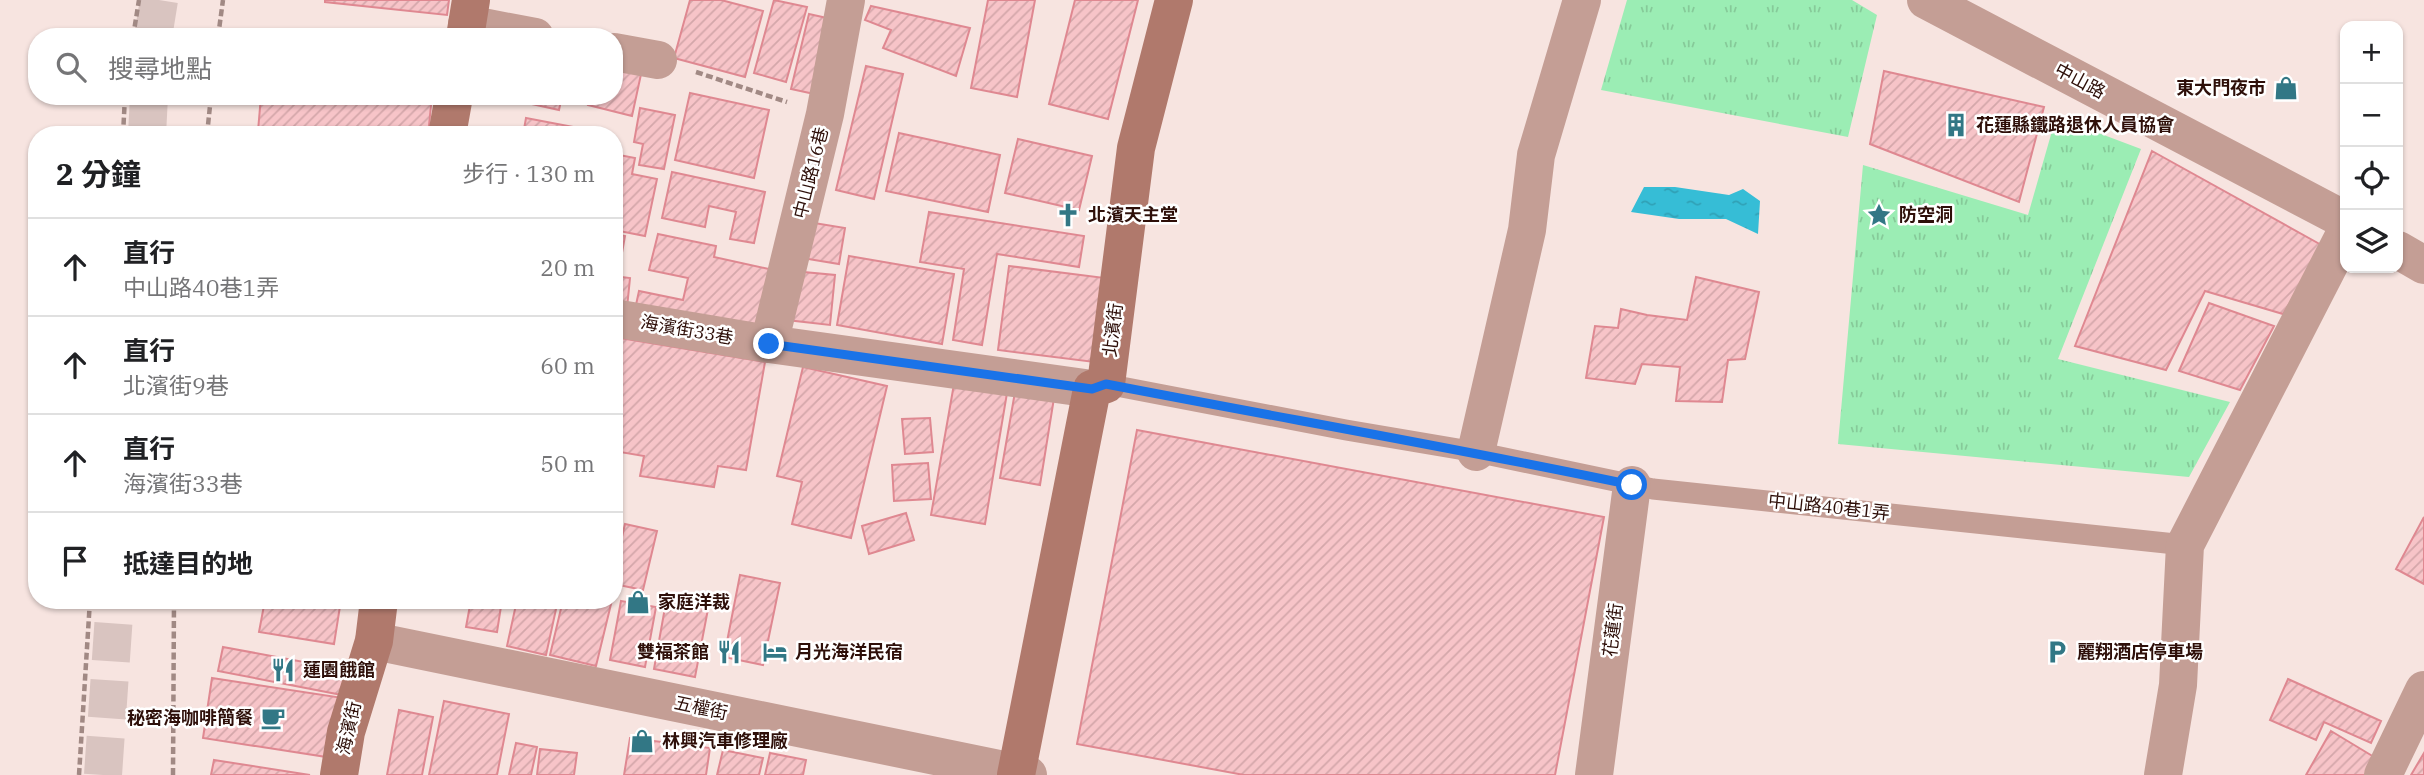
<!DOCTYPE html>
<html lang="zh-TW">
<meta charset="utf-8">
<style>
:root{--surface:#fff;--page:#f6f6f6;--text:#202124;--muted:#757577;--line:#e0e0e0}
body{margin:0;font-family:"IBM Plex Serif","Noto Sans TC",serif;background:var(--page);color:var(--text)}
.controls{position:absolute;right:21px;top:21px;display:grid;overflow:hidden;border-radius:14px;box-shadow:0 2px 5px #0004}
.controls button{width:63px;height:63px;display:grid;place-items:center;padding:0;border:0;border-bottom:2px solid var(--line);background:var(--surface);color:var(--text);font:35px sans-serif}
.stop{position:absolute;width:21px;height:21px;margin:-16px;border:5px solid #1a73e8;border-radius:50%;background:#fff}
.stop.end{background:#1a73e8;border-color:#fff;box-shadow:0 2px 7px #0008}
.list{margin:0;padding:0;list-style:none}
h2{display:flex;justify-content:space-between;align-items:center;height:91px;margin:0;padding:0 28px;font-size:30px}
h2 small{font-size:23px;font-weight:400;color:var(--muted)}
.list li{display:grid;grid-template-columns:46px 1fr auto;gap:21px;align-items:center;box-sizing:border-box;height:98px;padding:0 28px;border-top:2px solid var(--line)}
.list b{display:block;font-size:26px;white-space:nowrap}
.list p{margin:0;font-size:23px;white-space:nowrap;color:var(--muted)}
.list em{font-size:23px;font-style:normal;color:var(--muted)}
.icon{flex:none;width:38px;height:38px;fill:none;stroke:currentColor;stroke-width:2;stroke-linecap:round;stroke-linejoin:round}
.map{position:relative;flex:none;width:2424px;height:775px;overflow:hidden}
.search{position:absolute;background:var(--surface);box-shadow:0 2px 5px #0004;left:28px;top:28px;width:595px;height:77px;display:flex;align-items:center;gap:18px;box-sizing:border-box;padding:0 24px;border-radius:28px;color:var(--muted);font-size:26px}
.panel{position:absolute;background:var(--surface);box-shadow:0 2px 5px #0004;left:28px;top:126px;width:595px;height:483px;border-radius:28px}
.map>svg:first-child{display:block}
.grass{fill:url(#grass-tufts)}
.water{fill:url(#water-ripples)}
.building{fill:url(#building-hatch);stroke:#df8891;stroke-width:2}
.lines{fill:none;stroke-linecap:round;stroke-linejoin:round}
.tertiary-tunnel{stroke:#d9c4c0;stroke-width:38;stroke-dasharray:38 19;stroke-linecap:butt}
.path{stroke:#a18984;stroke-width:4.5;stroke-dasharray:7 3.5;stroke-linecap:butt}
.service{stroke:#c49e95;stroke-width:21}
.minor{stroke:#c49e95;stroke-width:38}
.tertiary{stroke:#c49e95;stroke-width:38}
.secondary{stroke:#b0796c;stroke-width:38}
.route{stroke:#1a73e8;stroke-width:9}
.labels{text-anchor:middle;stroke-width:5;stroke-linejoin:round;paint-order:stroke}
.street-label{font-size:18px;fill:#2e0f09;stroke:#fff}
.poi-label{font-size:18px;font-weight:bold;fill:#2e0f09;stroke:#fff;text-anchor:start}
</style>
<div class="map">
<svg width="2424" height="775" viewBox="0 0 2424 775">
<defs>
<pattern id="grass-tufts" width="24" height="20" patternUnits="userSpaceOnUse" patternTransform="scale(1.75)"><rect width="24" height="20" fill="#9bedb4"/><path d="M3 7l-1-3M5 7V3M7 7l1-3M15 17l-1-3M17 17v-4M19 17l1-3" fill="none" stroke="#86ca99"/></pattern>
<pattern id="water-ripples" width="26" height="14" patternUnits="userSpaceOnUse" patternTransform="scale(1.75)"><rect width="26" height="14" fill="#36bdd6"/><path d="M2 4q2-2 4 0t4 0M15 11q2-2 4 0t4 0" fill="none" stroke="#30a1b6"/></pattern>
<pattern id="building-hatch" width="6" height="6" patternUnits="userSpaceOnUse" patternTransform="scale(1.75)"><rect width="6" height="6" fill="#f7c4c8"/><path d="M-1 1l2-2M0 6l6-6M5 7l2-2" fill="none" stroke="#d4a7aa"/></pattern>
</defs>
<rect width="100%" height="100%" fill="#f7e4e0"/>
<path class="grass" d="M1627,0H1852L1877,15L1848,137L1601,90Z
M2056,117L2141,149L2058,359L2230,402L2189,477L1838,444L1863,165L2028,215Z"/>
<path class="water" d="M1644,187H1675L1729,195L1743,189L1760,201L1758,234L1726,219H1679L1631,212Z"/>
<path class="building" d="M325,0H449L447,15L325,2Z
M690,0H721L763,11L745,77L674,58Z
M774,0L807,7L786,82L754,73Z
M988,0H1035L1017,97L971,88Z
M1075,0H1138L1108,119L1049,104Z
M871,6L970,28L956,76L883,48L891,30L865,20Z
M809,14L836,20L819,95L791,89Z
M614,58L643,65L632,116L588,105L590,96H614Z
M866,66L903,74L874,199L836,190Z
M1884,71L2044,107L2019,202L1870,144Z
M690,93L769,110L754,178L675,160Z
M261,96H432L428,135H300L258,131Z
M519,96H562L559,110L518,101Z
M640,108L675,115L664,169L639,165L643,144L634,142Z
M526,118L584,129L583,135H523Z
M899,133L1000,155L988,212L886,191Z
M1018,139L1092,156L1079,210L1005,193Z
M2152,151L2325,247L2283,314L2205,291L2166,370L2075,346Z
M614,154L635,158L632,174L657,179L645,236L614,230Z
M672,172L765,192L754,243L730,239L736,212L709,206L705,227L662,218Z
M929,212L1084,236L1079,267L997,254L982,345L953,340L964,269L920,262Z
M802,221L845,228L839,264L796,257Z
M614,234L625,236L620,264L614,263Z
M658,234L716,246L714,257L769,269L754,340L634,314L639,291L683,300L688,278L649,270Z
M849,256L954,274L942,344L837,325Z
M1009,266L1105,278L1094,362L998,350Z
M793,271L835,275L830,325L787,320Z
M614,276L630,278L627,308L614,307Z
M1696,277L1759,292L1745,359L1728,360L1722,402L1676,401L1680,367L1642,364L1635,384L1586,378L1595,326L1618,328L1621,309L1647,315L1687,320Z
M2209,303L2274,326L2240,390L2179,371Z
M620,338L765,362L746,470L718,466L714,487L640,476L644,456L614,451V373Z
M803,367L887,386L851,538L792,524L802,482L777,476Z
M954,384L1007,393L985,524L931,515Z
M1015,392L1054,398L1040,485L1000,478Z
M930,418L933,452L905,454L902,419Z
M1137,430L1604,517L1555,775H1244L1077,744Z
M928,463L931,499L894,501L892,465Z
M906,513L914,540L869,554L862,526Z
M2424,517V584L2396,569Z
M625,524L657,531L643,590L614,584V571Z
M740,575L780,583L763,665L724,657Z
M265,600H341L334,644L259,632Z
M471,600H502L497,632L466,627Z
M517,600H558L546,655L507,646Z
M563,600H612L596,666L550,655Z
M621,601L656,607L645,667L610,660Z
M666,602L708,609L695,677L654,669Z
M223,647L347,670L342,695L218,671Z
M212,678L343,698L333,758L203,738Z
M2288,679L2381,721L2371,743L2324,722L2316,740L2270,720Z
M444,701L509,714L497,775H429Z
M399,710L433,717L422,775H387Z
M2331,731L2384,763L2376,775H2306Z
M630,738L710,748L706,775H624Z
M516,743L537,747L531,775H509Z
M540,749L577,753L574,775H537Z
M723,750L763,758L759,775H717Z
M770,753L806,760L803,775H765Z
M2424,753V775H2411Z
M214,760L310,775H211Z"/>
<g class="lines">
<path class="tertiary-tunnel" d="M153,37L159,0
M147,135L149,96
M103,775L115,600"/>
<path class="path" d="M133,37L139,0
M218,37L223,0
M696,72L787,102
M123,135L125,96
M207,135L211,96
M79,775L90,600
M173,775L174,600"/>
<path class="service" d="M1106,384L1346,430L1476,452L1653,489L2185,545"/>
<path class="minor" d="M467,24L535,37
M614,52L658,60
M614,318L769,344L1092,389
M769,344L825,114L846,0
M1476,452L1527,230L1536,155L1582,0
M374,641L1028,775
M1594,775L1632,485
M2163,775L2178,685L2185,545L2345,234
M2383,775L2424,690"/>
<path class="tertiary" d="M1926,0L2345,220
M2398,250L2424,265"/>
<path class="secondary" d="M465,37L471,0
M447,135L454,96
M339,775L346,732L374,641L379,600
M1016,775L1092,389L1106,384L1136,148L1174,0"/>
</g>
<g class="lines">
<path class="route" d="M769,344L1092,389L1106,384C1281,418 1457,448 1632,485"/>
</g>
<defs>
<g id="shop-bare" transform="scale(1.89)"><path d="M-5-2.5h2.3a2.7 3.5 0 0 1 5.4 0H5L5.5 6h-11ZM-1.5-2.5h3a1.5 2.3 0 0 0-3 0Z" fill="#327785" stroke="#fff" stroke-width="2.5" paint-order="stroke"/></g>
<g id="building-bare" transform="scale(1.89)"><path d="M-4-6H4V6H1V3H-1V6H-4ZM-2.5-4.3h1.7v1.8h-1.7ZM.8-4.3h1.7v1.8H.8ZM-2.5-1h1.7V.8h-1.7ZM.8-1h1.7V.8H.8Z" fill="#327785" stroke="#fff" stroke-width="2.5" paint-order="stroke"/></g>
<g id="church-bare" transform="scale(1.89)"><path d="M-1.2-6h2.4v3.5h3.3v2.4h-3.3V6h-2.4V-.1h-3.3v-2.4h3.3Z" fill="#327785" stroke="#fff" stroke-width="2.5" paint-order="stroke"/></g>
<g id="sight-bare" transform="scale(1.89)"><path d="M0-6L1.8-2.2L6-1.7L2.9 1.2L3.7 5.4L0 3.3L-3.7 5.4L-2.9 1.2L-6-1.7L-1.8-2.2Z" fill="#327785" stroke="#fff" stroke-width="2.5" paint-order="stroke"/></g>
<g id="restaurant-bare" transform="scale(1.89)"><path d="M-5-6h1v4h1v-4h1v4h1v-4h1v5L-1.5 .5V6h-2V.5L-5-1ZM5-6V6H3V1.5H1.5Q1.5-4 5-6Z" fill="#327785" stroke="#fff" stroke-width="2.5" paint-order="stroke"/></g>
<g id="hotel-bare" transform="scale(1.89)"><path d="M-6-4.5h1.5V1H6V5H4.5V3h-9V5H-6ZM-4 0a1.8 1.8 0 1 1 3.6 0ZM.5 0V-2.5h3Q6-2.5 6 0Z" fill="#327785" stroke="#fff" stroke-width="2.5" paint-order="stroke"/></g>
<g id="parking-bare" transform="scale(1.89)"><path d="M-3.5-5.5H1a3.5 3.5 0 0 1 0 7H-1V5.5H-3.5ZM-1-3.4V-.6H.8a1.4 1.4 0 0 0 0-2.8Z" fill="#327785" stroke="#fff" stroke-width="2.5" paint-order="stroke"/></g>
<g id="cafe-bare" transform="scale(1.89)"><path d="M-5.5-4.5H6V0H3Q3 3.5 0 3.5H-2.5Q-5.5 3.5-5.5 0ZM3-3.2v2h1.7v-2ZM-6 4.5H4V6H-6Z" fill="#327785" stroke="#fff" stroke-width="2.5" paint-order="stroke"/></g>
</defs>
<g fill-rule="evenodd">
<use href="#shop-bare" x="2286" y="88"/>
<use href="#building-bare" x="1956" y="125"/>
<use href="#church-bare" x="1068" y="215"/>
<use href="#sight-bare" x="1879" y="215"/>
<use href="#shop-bare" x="638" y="602"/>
<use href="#restaurant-bare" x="729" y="652"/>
<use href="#hotel-bare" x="775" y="652"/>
<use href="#parking-bare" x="2057" y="652"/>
<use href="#restaurant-bare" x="283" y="670"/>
<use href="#cafe-bare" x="273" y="718"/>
<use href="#shop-bare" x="642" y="741"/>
</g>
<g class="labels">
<g class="street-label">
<text transform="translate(2080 81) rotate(28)" y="6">中山路</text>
<text transform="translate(811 173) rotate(-76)" y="6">中山路16巷</text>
<text transform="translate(687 330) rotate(10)" y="6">海濱街33巷</text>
<text transform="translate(1113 330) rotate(-83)" y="6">北濱街</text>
<text transform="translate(1829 507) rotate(6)" y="6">中山路40巷1弄</text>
<text transform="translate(1613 630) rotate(-83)" y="6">花蓮街</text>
<text transform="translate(701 708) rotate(12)" y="6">五權街</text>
<text transform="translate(349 728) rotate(-77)" y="6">海濱街</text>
</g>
<g class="poi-label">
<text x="2266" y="94" text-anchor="end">東大門夜市</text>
<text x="1976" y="131">花蓮縣鐵路退休人員協會</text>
<text x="1088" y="221">北濱天主堂</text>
<text x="1899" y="221">防空洞</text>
<text x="658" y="608">家庭洋裁</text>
<text x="709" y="658" text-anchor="end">雙福茶館</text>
<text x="795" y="658">月光海洋民宿</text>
<text x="2077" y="658">麗翔酒店停車場</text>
<text x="303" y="676">蓮園餓館</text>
<text x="253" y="724" text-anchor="end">秘密海咖啡簡餐</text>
<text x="662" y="747">林興汽車修理廠</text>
</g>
</g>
</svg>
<div class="controls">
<button>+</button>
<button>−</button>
<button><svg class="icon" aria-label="locate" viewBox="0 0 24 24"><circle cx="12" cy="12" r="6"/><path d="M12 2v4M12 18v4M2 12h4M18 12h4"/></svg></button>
<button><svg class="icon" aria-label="layers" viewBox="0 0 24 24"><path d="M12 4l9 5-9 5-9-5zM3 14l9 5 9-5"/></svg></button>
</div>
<div class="stop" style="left:1632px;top:485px"></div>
<div class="stop end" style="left:769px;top:344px"></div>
<div class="search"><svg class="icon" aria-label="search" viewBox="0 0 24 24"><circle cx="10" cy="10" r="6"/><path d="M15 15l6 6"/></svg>搜尋地點</div>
<section class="panel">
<h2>2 分鐘<small>步行 · 130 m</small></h2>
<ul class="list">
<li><svg class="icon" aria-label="ahead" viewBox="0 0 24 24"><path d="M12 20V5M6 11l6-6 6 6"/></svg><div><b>直行</b><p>中山路40巷1弄</p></div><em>20 m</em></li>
<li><svg class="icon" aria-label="ahead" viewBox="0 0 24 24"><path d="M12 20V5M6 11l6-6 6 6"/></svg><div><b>直行</b><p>北濱街9巷</p></div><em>60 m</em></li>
<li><svg class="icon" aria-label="ahead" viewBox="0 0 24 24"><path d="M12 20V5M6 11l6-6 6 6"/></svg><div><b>直行</b><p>海濱街33巷</p></div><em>50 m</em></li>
<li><svg class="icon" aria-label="arrive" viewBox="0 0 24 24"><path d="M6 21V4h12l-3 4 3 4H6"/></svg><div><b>抵達目的地</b></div></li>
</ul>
</section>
</div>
